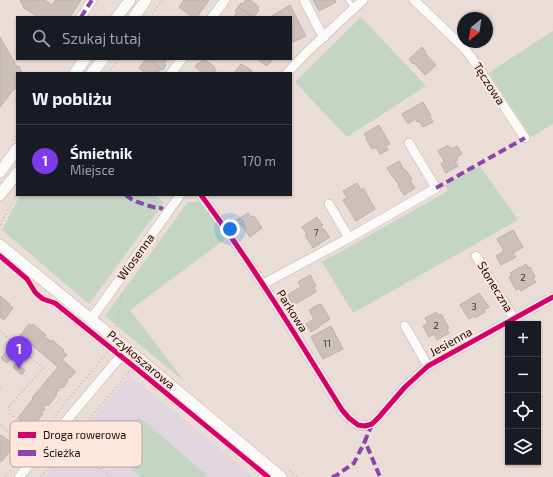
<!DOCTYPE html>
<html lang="pl">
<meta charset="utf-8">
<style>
body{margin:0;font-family:"Exo 2",sans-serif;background:#20242c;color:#f1f3f6}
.controls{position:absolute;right:12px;bottom:12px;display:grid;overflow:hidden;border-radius:0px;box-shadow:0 1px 3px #0004}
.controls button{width:36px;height:36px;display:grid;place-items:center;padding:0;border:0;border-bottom:1px solid #363941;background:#171b24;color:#f1f3f6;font:20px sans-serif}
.compass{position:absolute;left:457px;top:12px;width:36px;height:36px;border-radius:50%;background:#171b24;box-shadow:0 1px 3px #0004;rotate:210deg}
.you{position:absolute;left:230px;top:229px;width:14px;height:14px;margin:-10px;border:3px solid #fff;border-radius:50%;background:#1a73e8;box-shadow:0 0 0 6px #1a73e833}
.badge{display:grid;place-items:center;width:26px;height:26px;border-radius:50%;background:#7c3aed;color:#fff;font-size:13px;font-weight:700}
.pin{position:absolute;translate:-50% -33px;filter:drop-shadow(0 1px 2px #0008)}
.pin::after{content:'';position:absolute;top:21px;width:14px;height:12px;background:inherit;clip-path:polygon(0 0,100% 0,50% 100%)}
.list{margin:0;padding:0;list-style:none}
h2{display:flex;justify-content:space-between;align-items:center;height:52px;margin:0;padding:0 16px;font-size:17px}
h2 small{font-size:13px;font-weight:400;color:#9ea1a6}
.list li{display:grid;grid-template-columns:26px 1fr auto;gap:12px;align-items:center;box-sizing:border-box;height:72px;padding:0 16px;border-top:1px solid #363941}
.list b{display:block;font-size:15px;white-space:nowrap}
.list p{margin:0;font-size:13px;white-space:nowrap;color:#9ea1a6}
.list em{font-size:13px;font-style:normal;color:#9ea1a6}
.icon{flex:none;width:22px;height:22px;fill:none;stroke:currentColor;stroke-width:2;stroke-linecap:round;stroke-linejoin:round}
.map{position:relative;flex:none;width:553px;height:477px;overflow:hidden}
.search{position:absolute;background:#171b24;box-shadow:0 1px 3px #0004;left:16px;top:16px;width:276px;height:44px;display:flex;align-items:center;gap:10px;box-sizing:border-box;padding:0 14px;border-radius:0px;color:#9ea1a6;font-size:15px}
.panel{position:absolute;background:#171b24;box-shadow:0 1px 3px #0004;left:16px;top:72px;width:276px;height:124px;border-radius:0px}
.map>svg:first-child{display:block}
.education{fill:#e1d6df}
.green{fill:#c5d5c4}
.building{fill:#cbc0bc;stroke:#bcb2ad}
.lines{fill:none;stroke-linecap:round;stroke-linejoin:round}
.service-casing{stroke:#bfb4b0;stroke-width:5.5}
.minor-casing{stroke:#bfb4b0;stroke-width:10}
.tertiary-casing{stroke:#bfb4b0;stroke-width:12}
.path{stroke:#c3bfbd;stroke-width:2;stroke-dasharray:1 3;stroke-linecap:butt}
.service{stroke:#fcfaf9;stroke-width:4.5}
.minor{stroke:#fcfaf9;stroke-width:9}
.tertiary{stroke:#fcfaf9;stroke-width:11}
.quiet{stroke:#8e44ad;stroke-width:4;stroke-dasharray:8 4;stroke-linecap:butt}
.cycleway-casing{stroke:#ffe6dc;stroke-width:8}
.cycleway{stroke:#d6006c;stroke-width:5}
.labels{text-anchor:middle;stroke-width:4;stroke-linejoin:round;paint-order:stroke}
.number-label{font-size:10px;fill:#443b37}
.street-label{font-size:12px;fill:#170f0b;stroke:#ffe6dc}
.key{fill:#ffe6dc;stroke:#b9a69d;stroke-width:1}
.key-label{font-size:11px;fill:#170f0b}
</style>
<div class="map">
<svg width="553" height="477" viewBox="0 0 553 477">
<rect width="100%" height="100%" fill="#eadcd7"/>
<path class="education" d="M129 375 254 477H45Z"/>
<g class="green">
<path d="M361 17 426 86 347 137 295 82Z"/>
<path d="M553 31V124L531 137 489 74 493 70Z"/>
<path d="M480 166 518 220 353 313 322 262 448 191 445 185Z"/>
<path d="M20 195H155L164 202 89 304 2 230Z"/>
<path d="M199 200 228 237 130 310 185 382 105 316 188 202H196Z"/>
<path d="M139 417 207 475 205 477H141L110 451Z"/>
</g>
<g class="building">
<path d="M20 0H45L52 5 56 0H81L70 17H38L24 8Z"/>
<path d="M184 0H209L197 17H192L179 7Z"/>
<path d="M246 0H250L259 7 257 9 259 10 254 17 238 7 241 3 243 4Z"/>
<path d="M313 0H335L336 2 319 11Z"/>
<path d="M290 5 306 36 291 43V17H273L272 16Z"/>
<path d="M238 7 253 17H234L237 12 235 11Z"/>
<path d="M0 37 17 67 19 66 22 73H17V89L15 88 0 107Z"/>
<path d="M422 47 426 52 425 53 436 65 425 75 414 63 413 64 409 59Z"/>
<path d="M148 59H168L164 64 166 65 163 70Z"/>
<path d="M148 59 161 69 158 72 157 71 156 73H146L139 68 145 60 147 61Z"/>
<path d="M203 59 215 67 214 69 216 70 214 73H203L195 67 198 63 199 64Z"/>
<path d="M257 59H273L267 66Z"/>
<path d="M241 64 250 69 253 73H234Z"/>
<path d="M423 102 431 116 430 117 433 122 423 127 419 121 417 122 415 119 408 124 402 114Z"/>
<path d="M379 125 390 144 386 146 388 150 380 154 376 147 372 149 366 139 367 138 364 134Z"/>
<path d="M448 145 451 149 457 146 462 154 457 157 458 160 455 161 458 166 446 173 441 164 444 161 438 151Z"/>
<path d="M399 161 404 170 405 169 412 179 410 180 415 188 404 195 398 186 399 185 397 181H395H396L394 177H393L387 168Z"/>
<path d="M357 183 361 190 363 188 375 209 356 221 343 200 347 198 343 191Z"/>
<path d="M248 213 251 217 254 216 262 228 250 237 242 225 241 226 237 220Z"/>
<path d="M317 217 322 225V224L323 225 321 227 323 230 324 229 329 237H330L313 248 305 235 307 234 302 227Z"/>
<path d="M513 230 523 247 513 253 516 257 501 265 496 256 504 251 497 239Z"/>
<path d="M526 264 528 268 530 267 535 277 533 279 536 282 521 291 519 288 516 290 509 277 512 276 510 273Z"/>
<path d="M310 275 316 286 314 287 316 292 293 305 287 295 301 287 298 282Z"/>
<path d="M479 293 489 307 484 310 485 312 475 318 474 316 469 319 460 305Z"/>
<path d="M0 296 10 304 9 305 13 308 4 320 0 317Z"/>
<path d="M320 304H321L330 319 319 326V327L311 332 306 324 314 319 309 310 314 308 313 307Z"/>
<path d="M436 312 438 315 441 314 449 328 447 329 449 333 437 340 434 334 429 337 423 326 428 323 425 318Z"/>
<path d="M29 324 32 326 33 324 46 335 44 336 51 342 52 340 64 350 63 352 67 355 62 360 76 372 70 378 69 377 67 380 68 381 63 388 61 387 56 393 57 394 48 406 47 404 43 408 45 409 41 412 43 414 33 426 31 425 29 427 18 418 33 399 32 398 58 367 20 335Z"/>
<path d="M331 326 343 349 323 359 311 337Z"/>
<path d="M6 352 13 357 7 363 1 358Z"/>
<path d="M16 363 25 370 22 375 13 367Z"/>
<path d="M1 435 13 444 12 446 13 447 2 461H0V437Z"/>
</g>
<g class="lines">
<defs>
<path id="service" d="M348 0 354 8"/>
<g id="minor">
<path d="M304 0 320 31 324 37"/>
<path d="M414 0 463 47 472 58 525 138"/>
<path d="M81 17 92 0"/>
<path d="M212 17 225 0"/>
<path d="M171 73 182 59"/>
<path d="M287 73 308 51 363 0"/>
<path d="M201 195C252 264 297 337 342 410L349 418 358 425 365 426 372 424 379 417 405 387 428 366 553 297"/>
<path d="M329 204 349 238"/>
<path d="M476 256 514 319"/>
<path d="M263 284 349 238 436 188 409 143"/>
<path d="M91 319 158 226 180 195"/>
<path d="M405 326 428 366"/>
<path d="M19 477 119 358 126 348"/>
</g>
<g id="tertiary">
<path d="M117 17 130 0"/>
<path d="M134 17 146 0"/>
<path d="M75 73 85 59"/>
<path d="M92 73 103 59"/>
<path d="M0 172 17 149"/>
<path d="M0 195 17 173"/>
<path d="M0 245 126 348 281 477"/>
</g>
</defs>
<use href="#service" class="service-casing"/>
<use href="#minor" class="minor-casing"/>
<use href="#tertiary" class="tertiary-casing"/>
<g class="path">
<path d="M150 17 162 0"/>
<path d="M108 73 119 59"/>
<path d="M12 140 17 133"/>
<path d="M0 225 17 193"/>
<path d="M9 267 25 281 32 294 36 297 42 302 54 306 109 350"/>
<path d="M116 327 122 292"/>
<path d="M0 331 43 368 9 406 8 409 10 414 38 437"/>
<path d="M126 364 262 477"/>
<path d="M0 387 2 388"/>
<path d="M0 425 26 445 28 449"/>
<path d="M85 456 110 477"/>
<path d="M290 471 297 477"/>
<path d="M5 477 109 350 108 347"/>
<path d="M41 477 132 368"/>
</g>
<use href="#service" class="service"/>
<use href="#minor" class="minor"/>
<use href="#tertiary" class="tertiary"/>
<g class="quiet">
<path d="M81 17 92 0"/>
<path d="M436 188 525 138"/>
<path d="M126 195C133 202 144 204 153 207 157 208 159 207 163 209"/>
<path d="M372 424 365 441 380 477"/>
<path d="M332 477 337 475 354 463 365 441"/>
</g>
<defs>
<g id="cycleway">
<path d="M201 195C252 264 297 337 342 410L349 418 358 425 365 426 372 424 379 417 405 387 428 366 553 297"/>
<path d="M0 256 27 279 35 292 38 295 43 299 55 303 138 370 268 477"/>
</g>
</defs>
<use href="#cycleway" class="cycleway-casing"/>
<use href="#cycleway" class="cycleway"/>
</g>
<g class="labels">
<g class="number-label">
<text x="316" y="236">7</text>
<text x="523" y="281">2</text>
<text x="474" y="310">3</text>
<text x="436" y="329">2</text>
<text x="327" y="347">11</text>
</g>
<g class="street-label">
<text transform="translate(489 84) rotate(57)" y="4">Tęczowa</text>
<text transform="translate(136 257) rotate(-54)" y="4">Wiosenna</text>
<text transform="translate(495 287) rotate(59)" y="4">Słoneczna</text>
<text transform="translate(292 311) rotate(58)" y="4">Parkowa</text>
<text transform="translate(451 342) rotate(-29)" y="4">Jesienna</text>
<text transform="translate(141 360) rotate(40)" y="4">Przykoszarowa</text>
</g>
</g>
<rect x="10" y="421" width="132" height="46" rx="6" class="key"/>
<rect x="18" y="432" width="18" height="6" fill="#d6006c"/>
<rect x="18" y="450" width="18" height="6" fill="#8e44ad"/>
<g class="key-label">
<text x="43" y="439">Droga rowerowa</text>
<text x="43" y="457">Ścieżka</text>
</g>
</svg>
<div class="controls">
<button>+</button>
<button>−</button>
<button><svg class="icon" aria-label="locate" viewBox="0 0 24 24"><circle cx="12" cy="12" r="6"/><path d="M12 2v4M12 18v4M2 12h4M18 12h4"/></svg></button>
<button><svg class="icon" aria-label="layers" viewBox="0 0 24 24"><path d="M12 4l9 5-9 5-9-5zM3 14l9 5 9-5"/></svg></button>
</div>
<svg class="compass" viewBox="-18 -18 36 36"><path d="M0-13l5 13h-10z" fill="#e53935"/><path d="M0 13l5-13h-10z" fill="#9ea1a6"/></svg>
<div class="you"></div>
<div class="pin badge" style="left:19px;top:369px">1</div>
<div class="search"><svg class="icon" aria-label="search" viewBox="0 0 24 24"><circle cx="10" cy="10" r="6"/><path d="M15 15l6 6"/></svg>Szukaj tutaj</div>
<section class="panel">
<h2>W pobliżu<small></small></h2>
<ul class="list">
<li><span class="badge">1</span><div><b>Śmietnik</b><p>Miejsce</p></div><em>170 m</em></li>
</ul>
</section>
</div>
